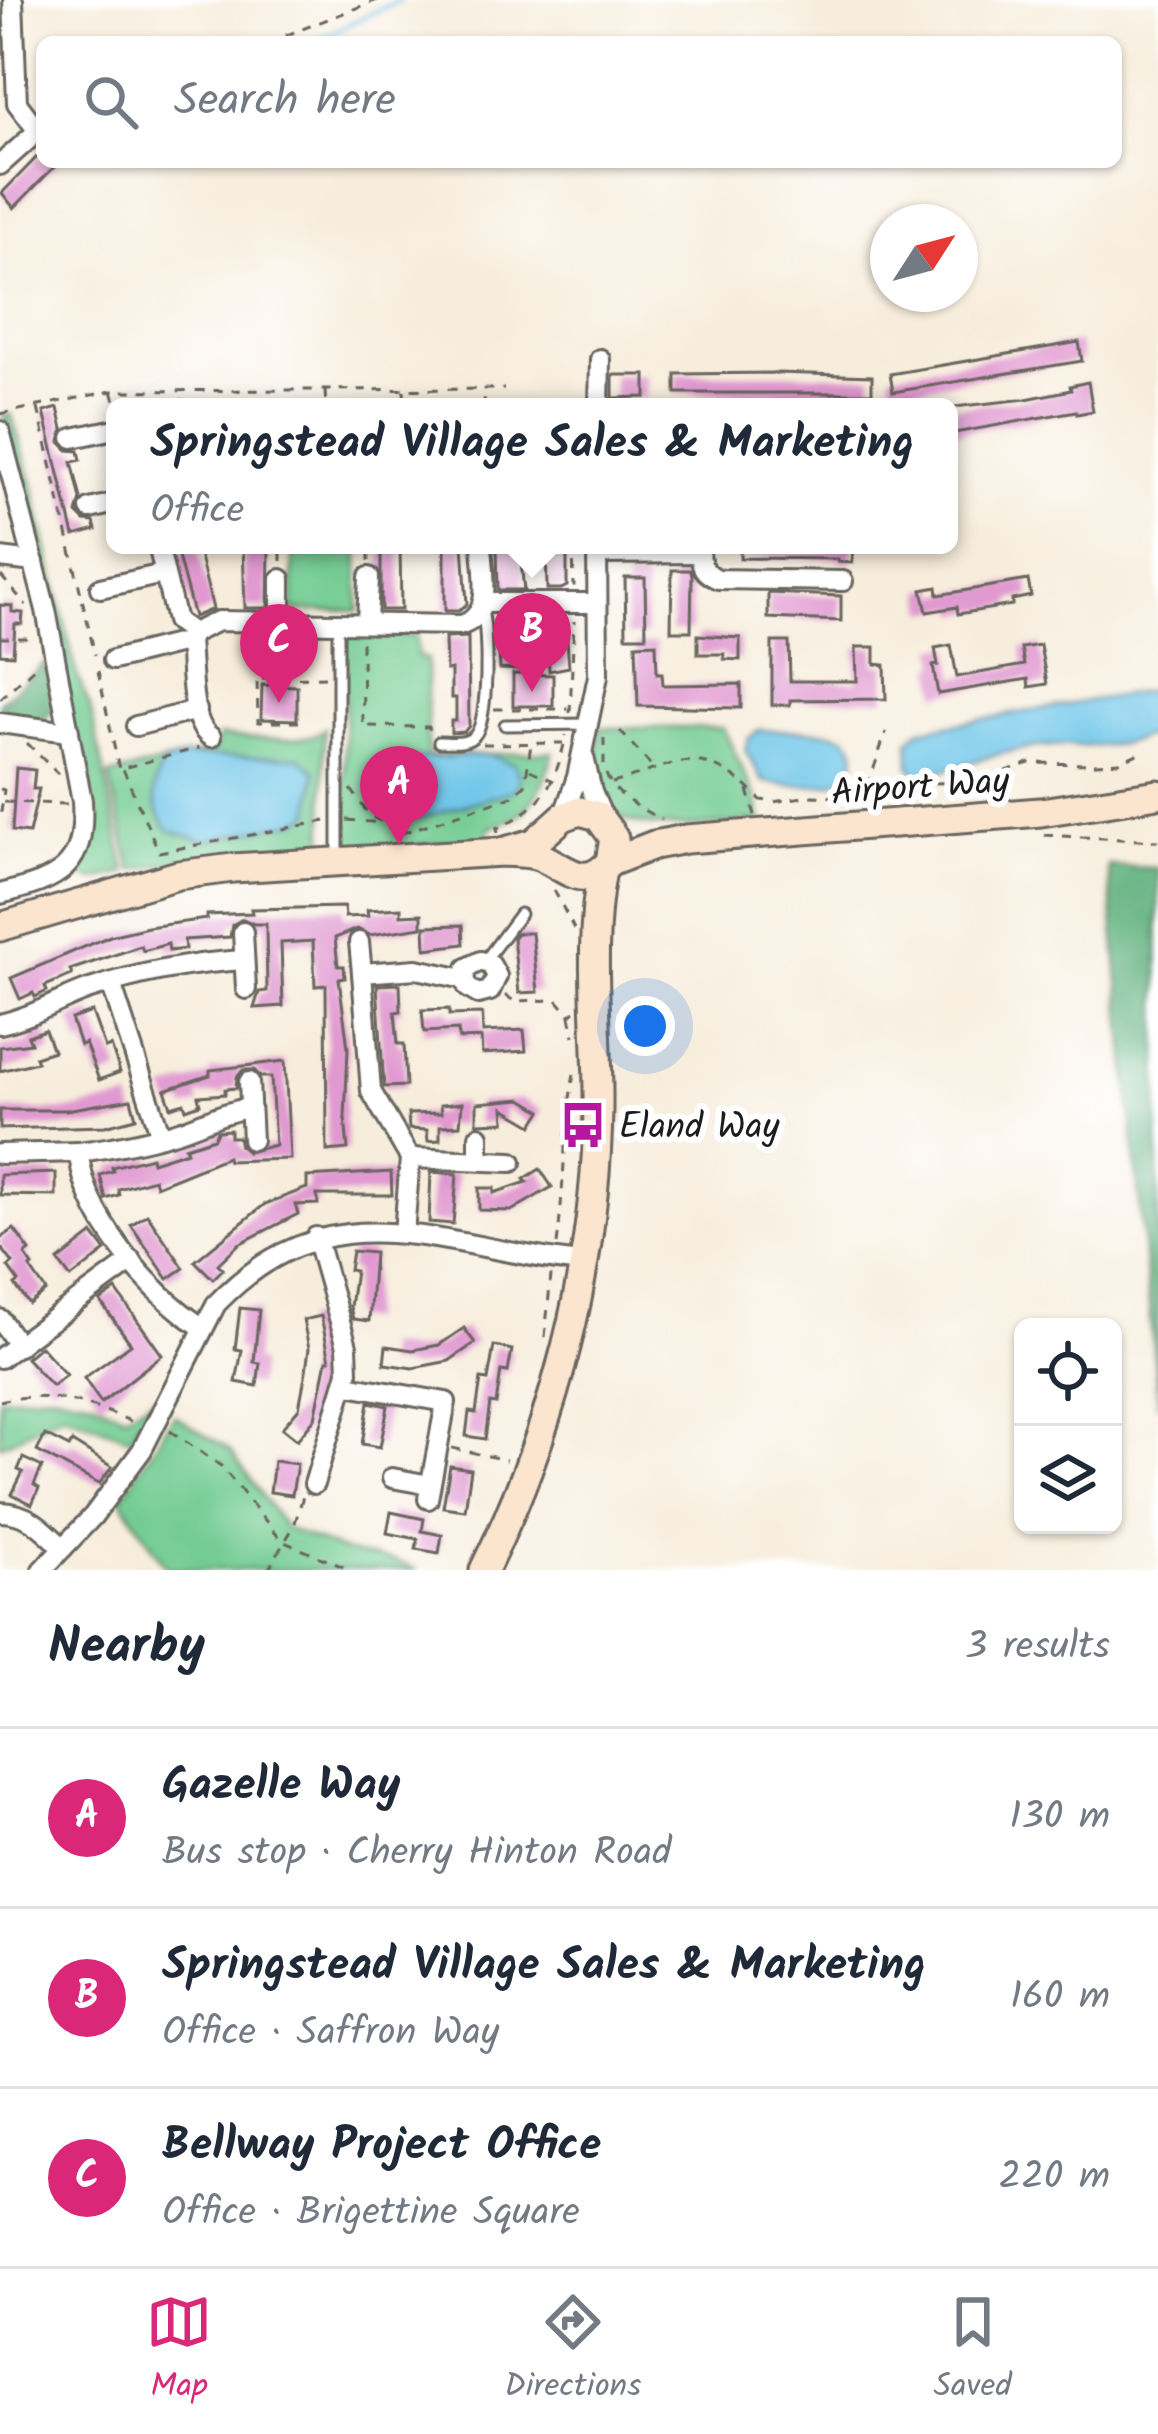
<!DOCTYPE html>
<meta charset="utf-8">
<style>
body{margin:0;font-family:Kalam,sans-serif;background:#f6f6f7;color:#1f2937}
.controls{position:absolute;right:36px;bottom:36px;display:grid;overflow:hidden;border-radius:18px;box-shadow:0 3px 9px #0004}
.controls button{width:108px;height:108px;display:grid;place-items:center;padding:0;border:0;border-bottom:3px solid #e0e1e3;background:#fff;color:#1f2937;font:60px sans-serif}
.compass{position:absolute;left:870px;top:204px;width:108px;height:108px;border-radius:50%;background:#fff;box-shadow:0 3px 9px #0004;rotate:54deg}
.you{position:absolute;left:645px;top:1026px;width:42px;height:42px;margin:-30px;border:9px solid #fff;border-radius:50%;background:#1a73e8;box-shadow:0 0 0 18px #1a73e833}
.badge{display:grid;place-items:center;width:78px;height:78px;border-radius:50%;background:#db2777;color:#fff;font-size:39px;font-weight:700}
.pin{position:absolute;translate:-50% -99px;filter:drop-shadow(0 3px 6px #0008)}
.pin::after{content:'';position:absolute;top:63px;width:42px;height:36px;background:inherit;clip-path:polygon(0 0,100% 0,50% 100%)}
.popup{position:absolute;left:106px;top:398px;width:852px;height:156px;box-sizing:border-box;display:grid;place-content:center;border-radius:18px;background:#fff;filter:drop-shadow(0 3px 9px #0005);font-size:39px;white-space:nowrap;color:#747a83}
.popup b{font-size:45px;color:#1f2937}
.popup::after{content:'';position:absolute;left:50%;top:100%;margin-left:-24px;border:24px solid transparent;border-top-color:#fff}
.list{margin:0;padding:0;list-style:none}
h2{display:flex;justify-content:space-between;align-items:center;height:156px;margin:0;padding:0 48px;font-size:51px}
h2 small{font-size:39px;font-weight:400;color:#747a83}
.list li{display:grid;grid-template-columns:78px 1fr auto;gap:36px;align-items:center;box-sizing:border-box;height:180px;padding:0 48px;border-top:3px solid #e0e1e3}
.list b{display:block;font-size:45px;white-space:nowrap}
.list p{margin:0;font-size:39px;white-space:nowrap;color:#747a83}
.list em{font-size:39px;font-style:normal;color:#747a83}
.icon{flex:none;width:66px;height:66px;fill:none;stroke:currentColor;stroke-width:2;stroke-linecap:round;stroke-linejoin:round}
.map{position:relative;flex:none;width:1158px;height:1570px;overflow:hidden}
.search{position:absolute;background:#fff;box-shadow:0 3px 9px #0004;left:36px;right:36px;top:36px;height:132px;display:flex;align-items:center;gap:30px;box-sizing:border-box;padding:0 42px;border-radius:18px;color:#747a83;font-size:45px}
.sheet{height:696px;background:#fff}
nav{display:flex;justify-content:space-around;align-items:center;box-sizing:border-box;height:168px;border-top:3px solid #e0e1e3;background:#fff;font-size:33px;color:#747a83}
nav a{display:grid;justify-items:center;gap:6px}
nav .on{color:#db2777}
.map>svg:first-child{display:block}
.green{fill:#73cc93;stroke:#487458;stroke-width:3}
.forest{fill:#5eb07d;stroke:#3d664c;stroke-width:3}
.water{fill:#6ac4e8;stroke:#437082;stroke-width:3}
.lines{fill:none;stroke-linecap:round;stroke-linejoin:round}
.stream{stroke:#6ac4e8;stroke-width:4.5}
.building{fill:#e19ad1}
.lane-casing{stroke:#69655f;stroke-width:15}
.street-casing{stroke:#69655f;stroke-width:24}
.secondary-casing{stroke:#69655f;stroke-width:33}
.path{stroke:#69655f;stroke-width:3;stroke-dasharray:9 9;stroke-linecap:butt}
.lane{stroke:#fff;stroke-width:9}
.street{stroke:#fff;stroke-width:18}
.secondary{stroke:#fbe5cf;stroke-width:27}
.labels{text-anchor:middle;stroke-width:12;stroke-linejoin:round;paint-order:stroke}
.street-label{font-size:36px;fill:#1c1c1c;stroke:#fff}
.poi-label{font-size:36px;fill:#1c1c1c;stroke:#fff;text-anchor:start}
</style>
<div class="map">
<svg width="1158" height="1570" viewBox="0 0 1158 1570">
<rect width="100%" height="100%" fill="#fff"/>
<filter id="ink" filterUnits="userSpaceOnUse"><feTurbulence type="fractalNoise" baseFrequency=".00833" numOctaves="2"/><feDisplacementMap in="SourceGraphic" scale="24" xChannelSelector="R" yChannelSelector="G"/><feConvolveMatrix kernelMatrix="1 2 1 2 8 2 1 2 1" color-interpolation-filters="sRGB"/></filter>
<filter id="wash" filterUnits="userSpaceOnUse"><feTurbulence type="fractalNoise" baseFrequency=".004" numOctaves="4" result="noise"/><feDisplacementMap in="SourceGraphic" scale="48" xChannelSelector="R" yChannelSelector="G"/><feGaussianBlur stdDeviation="2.7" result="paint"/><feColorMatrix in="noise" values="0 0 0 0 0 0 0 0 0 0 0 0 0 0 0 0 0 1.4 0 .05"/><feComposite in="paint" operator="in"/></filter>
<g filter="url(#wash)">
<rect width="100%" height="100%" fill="#f7eddc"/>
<g class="green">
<path d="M11 414 32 481 76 673 90 707 126 873 95 880 69 873C90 851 90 830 88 801L3 416Z"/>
<rect x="293" y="545" width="66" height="66"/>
<path d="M345 634 416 636 418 657 427 659 428 756 553 752C544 789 530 818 490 827L486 840 344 850Z"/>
<path d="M600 728H723L756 797 761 821C723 823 629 840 604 804 590 784 599 750 600 728Z"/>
<path d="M324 729V847L241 852 132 870 109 776 216 749 219 736C244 737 307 746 324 729Z"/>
<path d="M51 1393 92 1400 125 1415 157 1396 161 1398 147 1426 138 1422 131 1438 64 1413C40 1421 24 1437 0 1445V1397Z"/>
<path d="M174 1415 230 1450 285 1528 345 1552 398 1562 417 1570H168L121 1499Z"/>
</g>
<g class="forest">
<path d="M48 661 56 706 44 720 0 716V702Z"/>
<path d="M1108 866 1158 868V1406Z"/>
</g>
<g class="water">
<path d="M1152 690 1158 693V731C1112 756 1076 740 1030 748 993 753 957 769 920 775L910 767 909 740 919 730Z"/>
<path d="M759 730C780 731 828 728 844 736 863 745 857 775 839 781 819 787 783 787 763 781L745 750 748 739Z"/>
<path d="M489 755 515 764 520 780 512 791 421 818H390C375 804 369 790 371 769L384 760Z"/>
<path d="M185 756 299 757 316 771 311 812 299 821 204 841 168 830C152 806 150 792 161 765Z"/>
</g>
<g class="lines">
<path class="stream" d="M311 42 400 0"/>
</g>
<g id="blocks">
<g class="building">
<path d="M38 156 42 162H59L14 208 2 193Z"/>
<path d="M1079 342 1082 361 893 392 890 374Z"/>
<path d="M777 373 872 376V393H676V374Z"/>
<path d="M613 375H646V397L613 398Z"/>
<path d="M1088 382 1093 411 1077 414 1076 411 949 434V417L955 416 954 407 1026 399 1071 390 1070 386Z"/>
<path d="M58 408 63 429 60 442 68 450 79 451 81 460 72 462 81 499 77 513 85 521 94 522 96 530 74 536 44 412Z"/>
<path d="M243 545H269L268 608H245Z"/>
<path d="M381 545H400L401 610H381Z"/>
<path d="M445 545H463L467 604 459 611H445Z"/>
<path d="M497 545H519L524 590H498Z"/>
<path d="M546 545H564L567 552V586L561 589H547Z"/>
<path d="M740 545H853L852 563 838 562V559L740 558Z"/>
<path d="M198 549 213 609 194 617 177 553Z"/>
<path d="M672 570H690L692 574 691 631H671Z"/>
<path d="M625 578H645L646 636H626Z"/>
<path d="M1028 580 1031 596 1012 600V605L958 614 957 607 927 612 922 590 937 587 938 595Z"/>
<path d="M768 593 841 596V621L768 618Z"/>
<path d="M0 605 12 606V612L23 613 22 624H15L13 655 0 654Z"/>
<path d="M498 625 566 626 569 667 549 671 548 646H521V670L500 669Z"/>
<path d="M698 635 740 638V660L724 659V654H698Z"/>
<path d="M468 637 469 726 464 732 451 733V721H456V698H451V670H446L445 638Z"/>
<path d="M772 642H789L790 681H857L856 647H875V664L885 665 886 699 790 700V705H772Z"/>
<path d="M656 643 657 673H662L663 685 741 684V708L638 706 636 644Z"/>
<path d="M951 645 957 677 1024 665 1021 648 1040 645 1047 684 1029 687 1028 679 938 694 933 666 938 665 935 648Z"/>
<path d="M513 674 553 675V706H513Z"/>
<path d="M262 685 297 686V720L261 719Z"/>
<path d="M16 768 35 770 33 789H39L29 833 12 831Z"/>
<path d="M344 907 345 917 368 916 367 910 401 908V915L422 914V927L370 935 357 929 335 938 338 966H344L345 978 339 979 348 1048 345 1118 348 1149 327 1151 326 985 315 986 313 941 281 943 283 1006 254 1008 259 992 267 991 266 924H254L243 919 232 925 230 937 184 940 185 949 169 951 168 944 143 951 141 946 70 970 72 975 45 986 47 991 35 997 33 993 20 999 11 978 110 936 148 927 207 919V915L252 913 251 909Z"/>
<path d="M463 925 464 944 426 949 425 926Z"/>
<path d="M517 933H532L538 992 519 993 513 938Z"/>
<path d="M400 984 401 1011 395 1012 398 1044H404L406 1086 384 1087 377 985Z"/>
<path d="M449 1009V1015L482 1014 483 1032 524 1030 526 1051 482 1054 481 1038 459 1039 458 1030 424 1032 422 1010Z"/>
<path d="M92 1012 105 1048 111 1046 120 1072 99 1080 85 1043 80 1045 71 1019Z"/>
<path d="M45 1030 53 1051 35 1057 37 1062 0 1071V1047L31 1043 28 1036Z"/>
<path d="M285 1061 290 1159 228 1161 227 1157 156 1186 154 1179 118 1189 119 1195 106 1199 100 1175 113 1171 112 1167 151 1157 152 1162 187 1151 185 1147 214 1138 217 1131 230 1130V1137H238L240 1146 247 1152 275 1145 271 1077H261L254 1070H243L237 1077 236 1088 225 1089V1094L198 1096 200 1104 186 1109 184 1103 171 1107 165 1090 210 1075V1070Z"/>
<path d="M131 1099 136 1118 105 1126 0 1129V1110H66Z"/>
<path d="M522 1099 542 1111 533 1125 504 1108 505 1122 477 1123V1103Z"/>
<path d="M462 1103 460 1125 440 1126V1140L428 1141 427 1130 409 1129 408 1114 441 1113 440 1105Z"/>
<path d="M540 1169 552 1187 511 1211 479 1210V1188H494V1193L527 1182 524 1179Z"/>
<path d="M391 1172 392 1195H317L318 1204 295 1205 298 1214 239 1244 218 1264 223 1269 213 1279 195 1261 265 1204 307 1188V1177Z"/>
<path d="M431 1172 457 1174 453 1224 429 1222Z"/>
<path d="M56 1173V1196L0 1195V1175Z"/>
<path d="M147 1214 184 1268 168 1279 131 1225Z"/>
<path d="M14 1229 30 1251 25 1255 33 1266 30 1268 46 1291 29 1304 15 1285 19 1282 8 1267 13 1263 0 1246V1239Z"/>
<path d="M93 1234 106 1251 71 1278 58 1261Z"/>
<path d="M352 1251 374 1253 369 1321 353 1319 350 1307 355 1271 349 1270Z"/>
<path d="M116 1290 162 1355 101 1403 84 1378 131 1344 100 1301Z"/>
<path d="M240 1308 259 1310 254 1362 260 1363 257 1386 236 1382 242 1350 235 1349Z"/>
<path d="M321 1316 330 1360H327L315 1418 297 1440 282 1428 299 1408 306 1371 309 1348 303 1320Z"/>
<path d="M464 1328 475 1343 449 1361 413 1368 384 1364 386 1346 413 1350 439 1345Z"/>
<path d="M40 1346 66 1375 52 1386 26 1358Z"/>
<path d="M494 1346 512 1350 508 1372 501 1371 496 1404 490 1403 485 1439 466 1436 469 1412 476 1413 481 1379 488 1380Z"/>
<path d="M369 1402 388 1406 380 1447 362 1444Z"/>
<path d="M45 1435 69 1447 72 1442 112 1467 99 1484 37 1451Z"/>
<path d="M23 1458 42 1467 34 1485 39 1488 32 1504 12 1494 23 1472 18 1470Z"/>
<path d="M274 1461 297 1464 292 1495 270 1492Z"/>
<path d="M450 1466 471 1469 465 1510 443 1507Z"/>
<path d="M391 1512 424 1519 422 1531 442 1535 439 1553 416 1549 418 1539 387 1533Z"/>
</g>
</g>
</g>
<g filter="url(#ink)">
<use href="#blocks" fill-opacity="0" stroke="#69655f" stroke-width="3"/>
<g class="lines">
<defs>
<g id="lane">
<path d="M338 635V858"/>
<path d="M505 725 590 724"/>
<path d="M439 742C451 742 467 745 475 735 489 720 488 631 482 611"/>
<path d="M484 962 520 914"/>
</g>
<g id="street">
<path d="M0 165 38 131 17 103 13 0"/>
<path d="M599 407 600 359"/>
<path d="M0 431 46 610 82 801C86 868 61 879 0 894"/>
<path d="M73 438 115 429"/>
<path d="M90 509 115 503"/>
<path d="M158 545 176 621 193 633"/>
<path d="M700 553C701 567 704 573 718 579L843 581"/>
<path d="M597 554 700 553V545"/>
<path d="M0 558 34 562"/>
<path d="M100 588 163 574"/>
<path d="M484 603H597"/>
<path d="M281 622V579"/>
<path d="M367 623 369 577"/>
<path d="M193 633 218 621 462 625C494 614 483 573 482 545"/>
<path d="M193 633 189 641C192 667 189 724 211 737"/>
<path d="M113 660 189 641"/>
<path d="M0 723 69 732"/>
<path d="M136 726 197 710"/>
<path d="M584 757 592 792 605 822"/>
<path d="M563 817 577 777 598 676 597 545"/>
<path d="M243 932 246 989"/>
<path d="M359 942 362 973"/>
<path d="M111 983 161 1136"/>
<path d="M0 1024C32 1017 57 1001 87 990 138 973 190 963 244 960"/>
<path d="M249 1082 252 1140"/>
<path d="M479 1136V1160"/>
<path d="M79 1152C116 1147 150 1141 185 1129 208 1121 225 1111 250 1108"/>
<path d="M0 1154 79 1152C82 1214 150 1294 202 1327"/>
<path d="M410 1158 512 1162"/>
<path d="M404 1233 410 1158 371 1091 362 973 417 969 464 979 468 988 478 994 490 991 497 976 491 965 481 961 467 968 464 979"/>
<path d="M0 1319 19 1346"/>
<path d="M0 1358 132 1261"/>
<path d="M347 1385 446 1402 428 1499"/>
<path d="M392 1478 430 1485"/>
<path d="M314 1484 348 1372 347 1346 316 1237"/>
<path d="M0 1512C28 1512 44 1529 63 1548"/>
<path d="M42 1570 93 1516 142 1450 216 1304C333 1183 440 1249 582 1263"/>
</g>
<g id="secondary">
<path d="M610 862 654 845 686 839 1041 812 1158 794"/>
<path d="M0 927 178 875 233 868 502 852C515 853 530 852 541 857 568 869 584 891 610 862L614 838 598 816 580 811 563 817 534 843 502 852"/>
<path d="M484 1570C554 1428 596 1267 598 1108 599 1028 587 949 602 870"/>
</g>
</defs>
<use href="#lane" class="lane-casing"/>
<use href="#street" class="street-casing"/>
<use href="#secondary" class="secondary-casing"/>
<g class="path">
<path d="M269 42 377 0"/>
<path d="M112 391 117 407"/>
<path d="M325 391 326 407"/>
<path d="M404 391 405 407"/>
<path d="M182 407 183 392"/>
<path d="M257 407V392"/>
<path d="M483 407 486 390"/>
<path d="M38 408 95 655"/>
<path d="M0 414 112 391 504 389"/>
<path d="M573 545 574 587"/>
<path d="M281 561V545"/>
<path d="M369 561V545"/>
<path d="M1 576 26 605"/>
<path d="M0 638H34"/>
<path d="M362 642 363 726 429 727 431 735"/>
<path d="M283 651 284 678"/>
<path d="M98 671 119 769 199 748"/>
<path d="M0 699 38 664"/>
<path d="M494 709H568"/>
<path d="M570 713 574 621"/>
<path d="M299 722H258L257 678 325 677"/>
<path d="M620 731 654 769"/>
<path d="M27 743 58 774"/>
<path d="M483 744 563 743"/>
<path d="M604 765V732"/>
<path d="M123 769 159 852 326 821"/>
<path d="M530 770 554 781"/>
<path d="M606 774C615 797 642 809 662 820"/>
<path d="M612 783C668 769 692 742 742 783"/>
<path d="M745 785 761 800 773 802 808 796 845 797 888 785 960 782 998 774 1029 763 1096 764 1119 762 1140 753"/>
<path d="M868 786 886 732"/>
<path d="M0 789 4 790 0 820"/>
<path d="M351 789 369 815 401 832"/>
<path d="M748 790 755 815"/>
<path d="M4 802 68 804"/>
<path d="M347 820 381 823"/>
<path d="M402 833 512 796 525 785 531 744"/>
<path d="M498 833 497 828C542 809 557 781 566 735"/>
<path d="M1044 835 1158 841"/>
<path d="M554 890 574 929"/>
<path d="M505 995 514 1001 557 1000 570 1015 575 1011"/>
<path d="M570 1016 574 1036"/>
<path d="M557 1244C565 1185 563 1127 575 1069"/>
<path d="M545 1337 551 1275"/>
<path d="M0 1401C50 1390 92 1404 137 1424"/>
<path d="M170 1431 221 1466 282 1541 351 1570"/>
<path d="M452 1448 506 1460"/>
<path d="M268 1570 294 1526 303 1496"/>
</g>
<use href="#lane" class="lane"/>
<use href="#street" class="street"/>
<use href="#secondary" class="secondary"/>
</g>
</g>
<defs>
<symbol id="bus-bare" viewBox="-9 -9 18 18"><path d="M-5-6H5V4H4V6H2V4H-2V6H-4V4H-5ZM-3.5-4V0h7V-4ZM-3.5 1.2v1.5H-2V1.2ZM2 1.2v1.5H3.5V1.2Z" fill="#b5179e" stroke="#fff" stroke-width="2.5" paint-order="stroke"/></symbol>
</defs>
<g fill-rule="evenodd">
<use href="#bus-bare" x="550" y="1092" width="66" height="66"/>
</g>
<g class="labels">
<g class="street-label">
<text transform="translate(920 785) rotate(-4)" y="13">Airport Way</text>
</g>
<g class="poi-label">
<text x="619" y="1138">Eland Way</text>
</g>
</g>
</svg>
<div class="controls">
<button><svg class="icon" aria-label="locate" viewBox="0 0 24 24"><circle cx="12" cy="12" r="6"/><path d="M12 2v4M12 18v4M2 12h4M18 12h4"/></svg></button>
<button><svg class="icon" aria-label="layers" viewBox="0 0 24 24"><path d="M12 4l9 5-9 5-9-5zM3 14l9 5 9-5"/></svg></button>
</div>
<svg class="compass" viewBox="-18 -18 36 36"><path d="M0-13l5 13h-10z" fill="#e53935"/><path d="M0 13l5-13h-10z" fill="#747a83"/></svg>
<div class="you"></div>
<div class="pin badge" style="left:399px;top:845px">A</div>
<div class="pin badge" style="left:532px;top:692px">B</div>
<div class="popup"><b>Springstead Village Sales &amp; Marketing</b>Office</div>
<div class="pin badge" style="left:279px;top:703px">C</div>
<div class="search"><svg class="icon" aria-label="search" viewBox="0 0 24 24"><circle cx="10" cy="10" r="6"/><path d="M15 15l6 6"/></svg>Search here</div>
</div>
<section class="sheet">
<h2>Nearby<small>3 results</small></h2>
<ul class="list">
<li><span class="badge">A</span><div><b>Gazelle Way</b><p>Bus stop · Cherry Hinton Road</p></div><em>130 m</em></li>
<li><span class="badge">B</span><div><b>Springstead Village Sales &amp; Marketing</b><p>Office · Saffron Way</p></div><em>160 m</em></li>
<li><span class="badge">C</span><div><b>Bellway Project Office</b><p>Office · Brigettine Square</p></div><em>220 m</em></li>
</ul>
</section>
<nav>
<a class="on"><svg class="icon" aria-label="map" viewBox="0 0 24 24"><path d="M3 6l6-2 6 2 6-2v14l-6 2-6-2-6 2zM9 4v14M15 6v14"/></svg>Map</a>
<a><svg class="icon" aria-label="directions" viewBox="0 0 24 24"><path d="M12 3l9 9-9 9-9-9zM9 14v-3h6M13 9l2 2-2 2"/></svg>Directions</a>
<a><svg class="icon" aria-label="saved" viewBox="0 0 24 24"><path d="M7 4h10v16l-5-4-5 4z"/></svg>Saved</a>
</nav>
